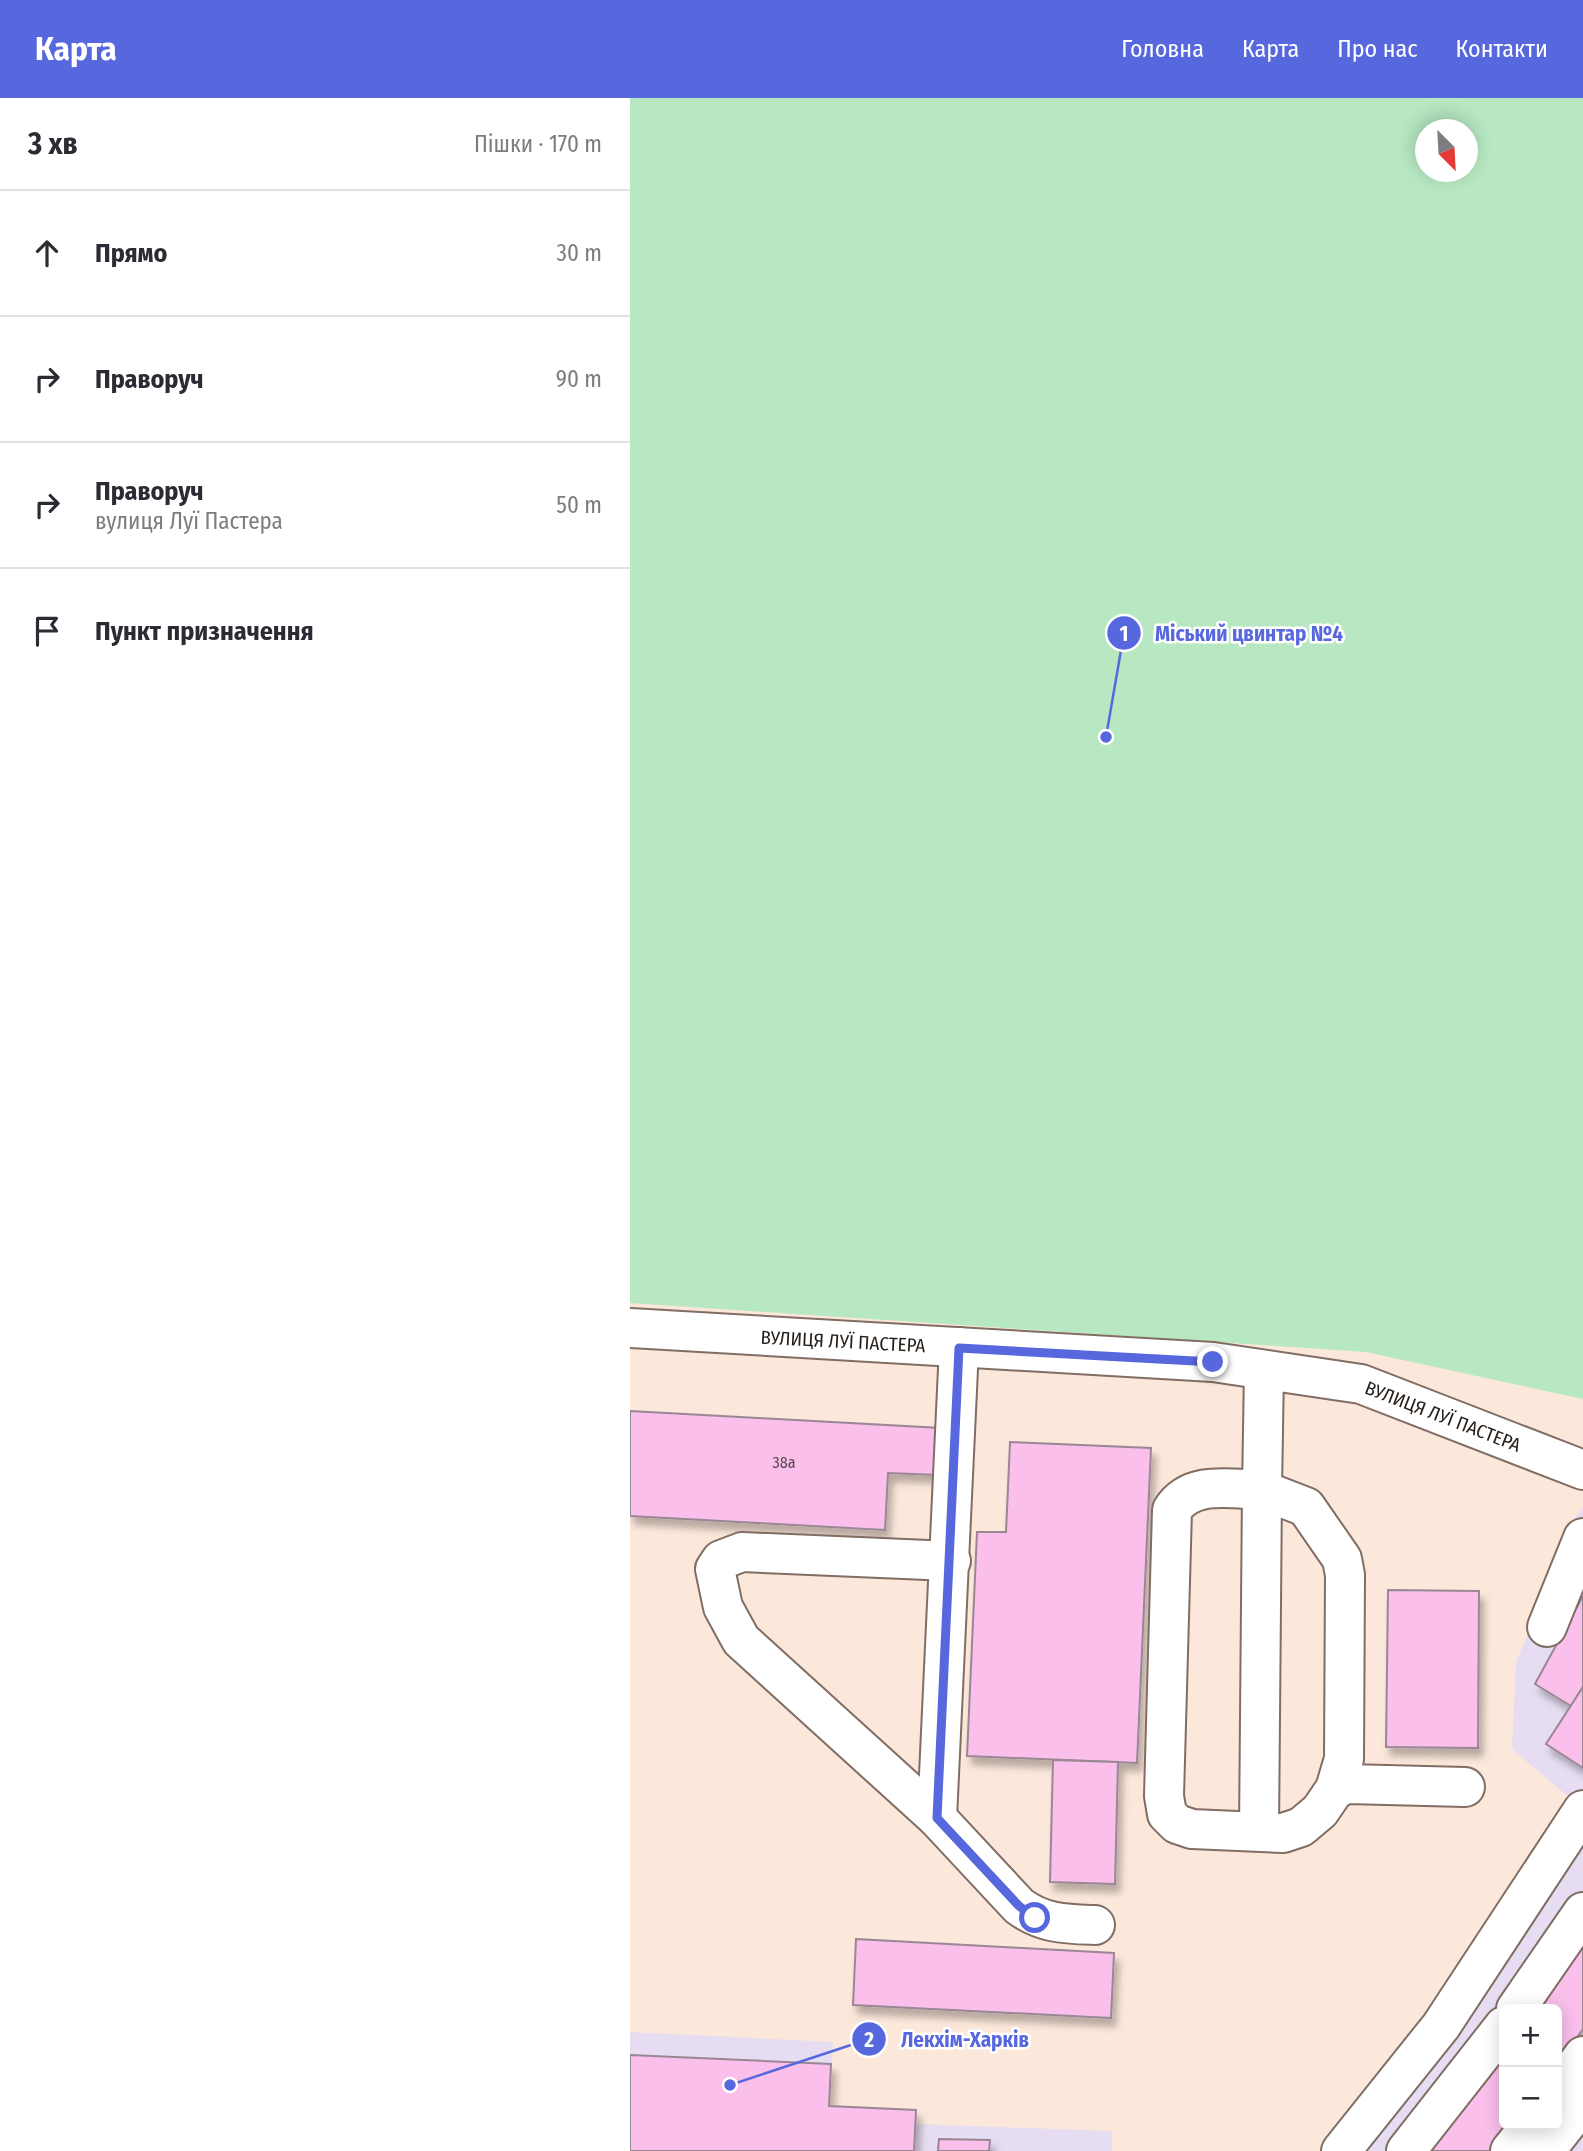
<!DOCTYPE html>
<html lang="uk">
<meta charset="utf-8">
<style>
body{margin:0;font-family:"Fira Sans Condensed",sans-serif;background:#f2f2f3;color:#2b2b33}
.controls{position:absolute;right:21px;bottom:21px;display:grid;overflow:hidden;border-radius:10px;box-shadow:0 4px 18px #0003}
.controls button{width:63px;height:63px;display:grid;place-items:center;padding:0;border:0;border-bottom:2px solid #e1e1e2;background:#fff;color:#2b2b33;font:35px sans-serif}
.compass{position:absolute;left:785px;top:21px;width:63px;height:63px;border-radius:50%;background:#fff;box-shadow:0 4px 18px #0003;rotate:156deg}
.stop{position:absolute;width:21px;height:21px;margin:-16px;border:5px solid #5768df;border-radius:50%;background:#fff}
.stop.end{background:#5768df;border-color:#fff;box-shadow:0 2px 7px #0008}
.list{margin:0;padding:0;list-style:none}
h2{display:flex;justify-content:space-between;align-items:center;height:91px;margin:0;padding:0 28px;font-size:30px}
h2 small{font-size:23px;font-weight:400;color:#7c7c81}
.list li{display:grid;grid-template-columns:46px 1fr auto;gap:21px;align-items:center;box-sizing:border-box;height:126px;padding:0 28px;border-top:2px solid #e1e1e2}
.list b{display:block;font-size:26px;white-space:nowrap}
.list p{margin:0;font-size:23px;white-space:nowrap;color:#7c7c81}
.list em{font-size:23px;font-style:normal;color:#7c7c81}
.icon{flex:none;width:38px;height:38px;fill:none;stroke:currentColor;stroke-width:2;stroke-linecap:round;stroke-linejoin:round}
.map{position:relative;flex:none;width:953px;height:2053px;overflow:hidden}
header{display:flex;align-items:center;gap:42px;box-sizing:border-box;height:98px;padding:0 35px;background:#5768df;color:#fff}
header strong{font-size:33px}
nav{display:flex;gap:38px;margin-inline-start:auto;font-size:24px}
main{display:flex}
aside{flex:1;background:#fff}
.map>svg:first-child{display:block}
.industrial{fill:#e7ddf2;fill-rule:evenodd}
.green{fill:#b7e8c2;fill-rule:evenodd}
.building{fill:#fabfeb;stroke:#998794;stroke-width:2;filter:url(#shadow)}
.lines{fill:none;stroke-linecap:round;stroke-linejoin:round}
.minor-casing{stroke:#806d63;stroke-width:42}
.minor{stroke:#fff;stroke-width:38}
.route{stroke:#5768df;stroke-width:9}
.labels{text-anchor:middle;stroke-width:5;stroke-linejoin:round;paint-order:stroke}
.number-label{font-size:16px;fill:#5a464e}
.street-label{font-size:19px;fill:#251e19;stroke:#fff}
.leader{fill:none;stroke:#5768df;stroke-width:2.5}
.callout-dot{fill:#5768df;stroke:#fff;stroke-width:2.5}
.mark-label{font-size:21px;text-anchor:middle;font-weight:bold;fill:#fff}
.callout-label{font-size:21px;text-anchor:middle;font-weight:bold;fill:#5768df;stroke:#fff;stroke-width:5;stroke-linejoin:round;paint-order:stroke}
</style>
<header>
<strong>Карта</strong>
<nav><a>Головна</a><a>Карта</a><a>Про нас</a><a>Контакти</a></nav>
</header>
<main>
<aside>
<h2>3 хв<small>Пішки · 170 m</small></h2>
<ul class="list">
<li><svg class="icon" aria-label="ahead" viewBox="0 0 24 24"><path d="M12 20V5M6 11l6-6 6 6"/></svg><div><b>Прямо</b></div><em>30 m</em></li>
<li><svg class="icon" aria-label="right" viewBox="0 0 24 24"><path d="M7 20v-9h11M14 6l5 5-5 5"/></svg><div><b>Праворуч</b></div><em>90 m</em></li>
<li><svg class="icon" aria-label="right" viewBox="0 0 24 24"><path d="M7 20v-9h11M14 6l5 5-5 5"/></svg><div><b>Праворуч</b><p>вулиця Луї Пастера</p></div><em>50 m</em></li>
<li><svg class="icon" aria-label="arrive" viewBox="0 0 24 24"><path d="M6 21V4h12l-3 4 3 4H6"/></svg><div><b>Пункт призначення</b></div></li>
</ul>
</aside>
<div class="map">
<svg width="953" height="2053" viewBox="0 0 953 2053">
<defs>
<filter id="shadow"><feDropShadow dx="4.5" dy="8" stdDeviation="3.5" flood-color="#0004"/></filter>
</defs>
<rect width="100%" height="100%" fill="#fce7db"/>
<g class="industrial">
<path d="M953 1409V1711L882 1651 886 1565 942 1424Z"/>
<path d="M953 1712V2053H711ZM874 1911H927V2027H874Z"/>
<path d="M0 1934 203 1944 199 2008 286 2012V2026L482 2033V2053H0Z"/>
</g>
<path class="green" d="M0 0H953V1301L736 1254 0 1205ZM796 32H838V74H796Z"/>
<g class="building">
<path d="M0 1313 311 1330 308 1377 258 1375 255 1432 0 1418Z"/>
<path d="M380 1344 521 1350 507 1665 337 1658 347 1434H376Z"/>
<path d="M758 1492 849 1493 848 1650 756 1649Z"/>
<path d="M953 1498V1589L941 1608 905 1586Z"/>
<path d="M953 1589V1670L916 1646Z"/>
<path d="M423 1662 488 1664 485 1786 420 1784Z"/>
<path d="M226 1841 484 1855 481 1920 223 1907Z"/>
<path d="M953 1844V1931L927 1967V1911H908Z"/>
<path d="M874 1956V2027H880L859 2053H798Z"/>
<path d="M0 1957 201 1966 199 2008 286 2012 284 2053H0Z"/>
<path d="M309 2041 360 2042 359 2053H308Z"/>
</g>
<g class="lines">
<defs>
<g id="minor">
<path d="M0 1230 583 1264 731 1286 953 1372"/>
<path d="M329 1249 307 1720 389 1808C413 1826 436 1826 465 1827"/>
<path d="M917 1529 953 1440"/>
<path d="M705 1691 717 1686 835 1689"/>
<path d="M307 1720 111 1542 93 1509 85 1471 91 1462 112 1454 321 1463"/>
<path d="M629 1734 632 1392 676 1409 712 1461 715 1477 714 1661 705 1691 690 1713 671 1729 653 1735 562 1731 547 1726 537 1716 534 1698 542 1412C561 1382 600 1391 632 1392L634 1272"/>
<path d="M886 1911 953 1814"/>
<path d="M927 1994 953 1958"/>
<path d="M711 2053 811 1928 953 1712"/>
<path d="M776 2053 874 1928"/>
<path d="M880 2053 901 2027"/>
<path d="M915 2053 953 2005"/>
</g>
</defs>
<use href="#minor" class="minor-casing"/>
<use href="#minor" class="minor"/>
</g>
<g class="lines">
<path class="route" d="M405 1820 389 1808 307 1720 329 1250 583 1264"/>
</g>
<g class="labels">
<g class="number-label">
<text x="154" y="1370">38а</text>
</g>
<g class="street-label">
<text transform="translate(213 1243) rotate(3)" y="7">ВУЛИЦЯ ЛУЇ ПАСТЕРА</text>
<text transform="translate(813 1318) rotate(21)" y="7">ВУЛИЦЯ ЛУЇ ПАСТЕРА</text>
</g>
</g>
<path class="leader" d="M476 639L494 535M100 1987L239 1941"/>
<g class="callout-dot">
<circle cx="476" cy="639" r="7"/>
<circle cx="100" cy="1987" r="7"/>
<circle cx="494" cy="535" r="18"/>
<circle cx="239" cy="1941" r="18"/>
</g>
<g class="mark-label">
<text x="494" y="543">1</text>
<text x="239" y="1949">2</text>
</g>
<g class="callout-label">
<text x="619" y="543">Міський цвинтар №4</text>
<text x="335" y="1949">Лекхім-Харків</text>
</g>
</svg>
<div class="controls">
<button>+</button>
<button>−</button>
</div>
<svg class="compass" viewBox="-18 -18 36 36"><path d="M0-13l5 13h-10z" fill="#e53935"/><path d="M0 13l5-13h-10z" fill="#7c7c81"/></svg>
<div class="stop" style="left:405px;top:1820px"></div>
<div class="stop end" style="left:583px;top:1264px"></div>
</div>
</main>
